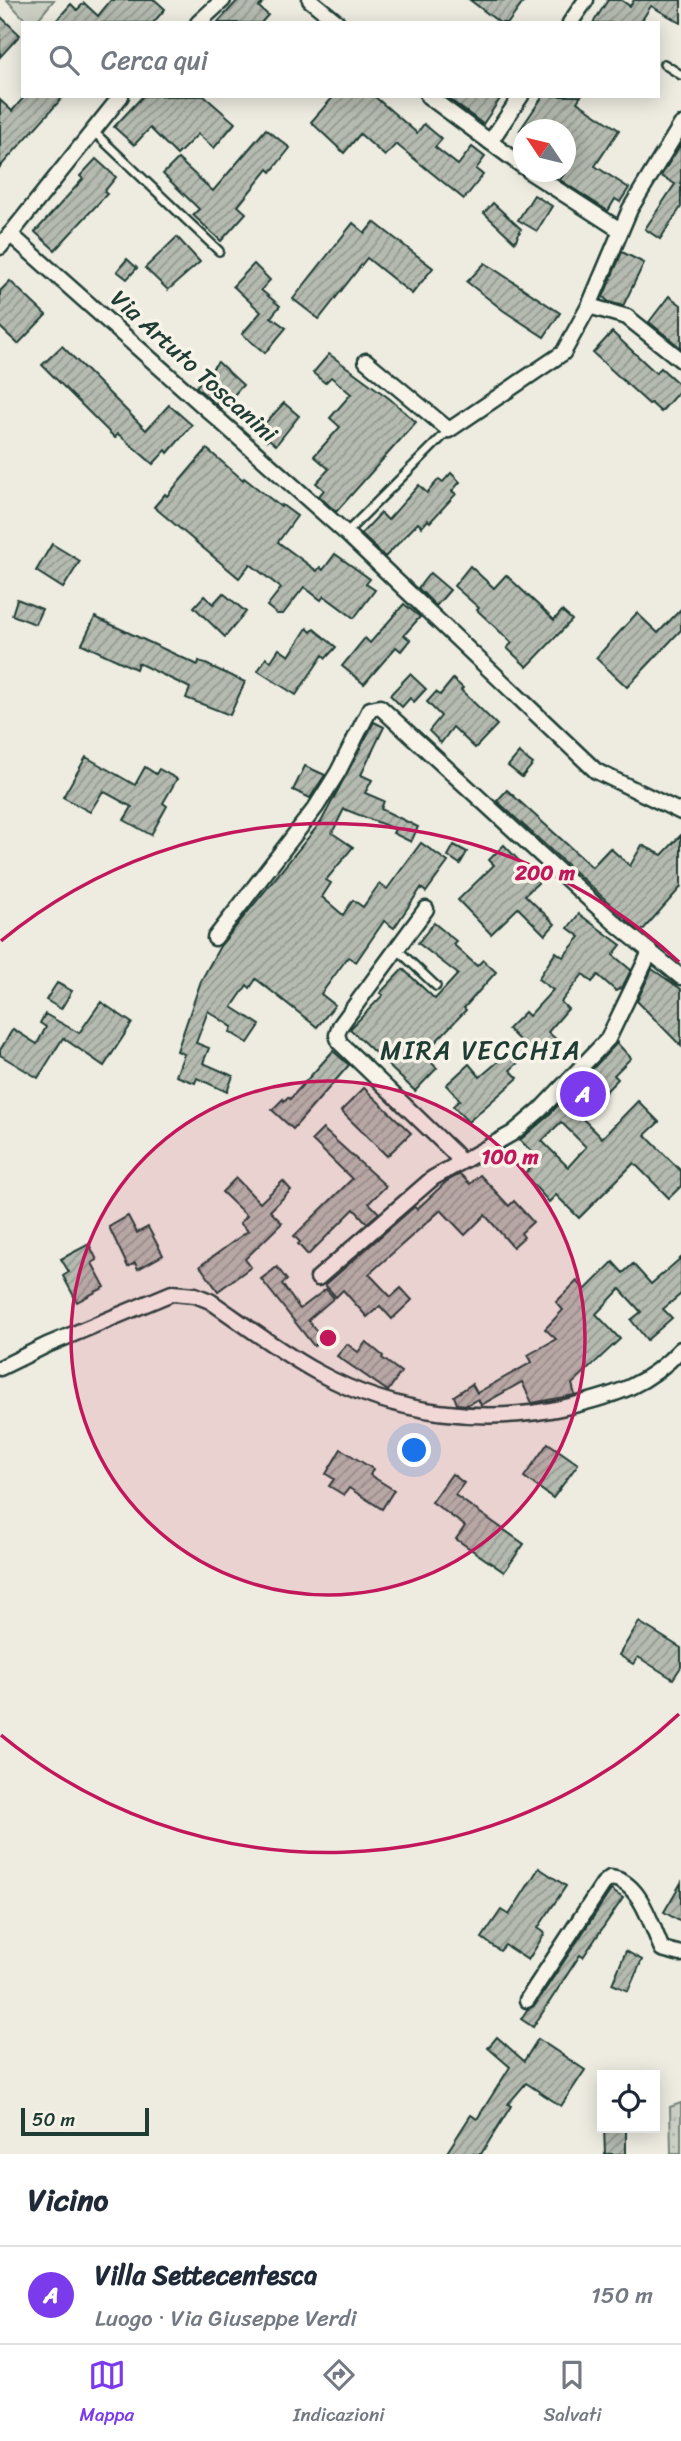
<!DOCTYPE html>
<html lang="it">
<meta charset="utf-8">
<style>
body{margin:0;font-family:Sriracha,sans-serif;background:#f2f2f3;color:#1f2937}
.controls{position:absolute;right:21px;bottom:21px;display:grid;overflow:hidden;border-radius:0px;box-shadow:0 4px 18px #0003}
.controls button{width:63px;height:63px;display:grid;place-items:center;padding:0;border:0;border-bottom:2px solid #e0e1e3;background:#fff;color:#1f2937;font:35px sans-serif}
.compass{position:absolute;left:513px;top:119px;width:63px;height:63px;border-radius:50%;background:#fff;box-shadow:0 4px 18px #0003;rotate:305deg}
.scale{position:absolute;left:21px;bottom:18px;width:128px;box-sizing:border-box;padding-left:7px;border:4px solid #1f3d34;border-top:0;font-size:19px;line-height:24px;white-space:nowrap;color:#1f3d34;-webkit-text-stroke:5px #f7f3e8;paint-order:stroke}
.you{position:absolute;left:415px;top:1451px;width:24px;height:24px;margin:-18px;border:5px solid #fff;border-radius:50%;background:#1a73e8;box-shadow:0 0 0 10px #1a73e833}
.badge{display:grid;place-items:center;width:46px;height:46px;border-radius:50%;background:#7c3aed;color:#fff;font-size:23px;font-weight:700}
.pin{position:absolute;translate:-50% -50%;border:4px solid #fff;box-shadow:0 2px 7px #0006}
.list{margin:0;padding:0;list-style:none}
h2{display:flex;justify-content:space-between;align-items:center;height:91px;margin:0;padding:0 28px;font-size:30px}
h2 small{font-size:23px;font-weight:400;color:#747a83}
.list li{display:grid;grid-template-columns:46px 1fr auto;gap:21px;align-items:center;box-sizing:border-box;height:98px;padding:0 28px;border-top:2px solid #e0e1e3}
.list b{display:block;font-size:26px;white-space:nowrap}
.list p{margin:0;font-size:23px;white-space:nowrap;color:#747a83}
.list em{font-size:23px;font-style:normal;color:#747a83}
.icon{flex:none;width:38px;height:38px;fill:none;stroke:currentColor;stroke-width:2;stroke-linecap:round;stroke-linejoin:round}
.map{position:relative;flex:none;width:681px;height:2154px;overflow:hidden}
.search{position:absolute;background:#fff;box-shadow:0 4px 18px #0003;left:21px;right:21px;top:21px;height:77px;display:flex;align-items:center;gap:18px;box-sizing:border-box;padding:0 24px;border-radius:0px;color:#747a83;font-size:26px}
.sheet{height:189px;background:#fff}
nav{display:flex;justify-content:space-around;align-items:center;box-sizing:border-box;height:98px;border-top:2px solid #e0e1e3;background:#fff;font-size:19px;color:#747a83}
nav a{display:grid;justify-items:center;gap:4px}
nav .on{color:#7c3aed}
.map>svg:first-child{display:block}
.grass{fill:url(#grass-tufts);stroke:#76867c;stroke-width:2}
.park{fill:url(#park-dots);stroke:#76867c;stroke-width:2}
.building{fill:url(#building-hatch);stroke:#1f3d34;stroke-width:2;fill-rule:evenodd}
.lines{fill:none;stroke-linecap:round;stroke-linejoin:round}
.service-casing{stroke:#1f3d34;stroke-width:12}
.minor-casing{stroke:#1f3d34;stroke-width:19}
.service{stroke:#f7f3e8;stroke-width:7}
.minor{stroke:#f7f3e8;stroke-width:14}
.ring{fill:none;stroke:#c2185b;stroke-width:3.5}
.labels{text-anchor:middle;stroke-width:7;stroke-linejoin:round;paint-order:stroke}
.street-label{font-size:24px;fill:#1f3d34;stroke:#f7f3e8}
.neighbourhood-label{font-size:26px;letter-spacing:2px;fill:#1f3d34;stroke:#f7f3e8}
.centre{fill:#c2185b;stroke:#f7f3e8;stroke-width:3.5}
.ring-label{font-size:21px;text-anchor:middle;font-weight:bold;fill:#c2185b;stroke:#f7f3e8;stroke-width:7;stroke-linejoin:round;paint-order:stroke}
</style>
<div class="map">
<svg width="681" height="2154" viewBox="0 0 681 2154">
<defs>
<pattern id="grass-tufts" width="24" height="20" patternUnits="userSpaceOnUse" patternTransform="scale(1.75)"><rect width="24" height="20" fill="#cccfc4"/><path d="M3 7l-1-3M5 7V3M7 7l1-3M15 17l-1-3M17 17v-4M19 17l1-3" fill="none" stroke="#afb3a9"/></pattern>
<pattern id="park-dots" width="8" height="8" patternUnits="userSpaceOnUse" patternTransform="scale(1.75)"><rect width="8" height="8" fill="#cccfc4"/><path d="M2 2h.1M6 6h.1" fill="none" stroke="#afb3a9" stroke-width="1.8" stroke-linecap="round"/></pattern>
<pattern id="building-hatch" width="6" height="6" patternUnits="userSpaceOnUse" patternTransform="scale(1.75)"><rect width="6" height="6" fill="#b5bbb0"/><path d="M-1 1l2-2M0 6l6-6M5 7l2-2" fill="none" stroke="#939990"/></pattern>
</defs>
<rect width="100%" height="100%" fill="#eeece1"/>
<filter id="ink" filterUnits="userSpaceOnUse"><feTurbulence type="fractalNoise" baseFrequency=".0143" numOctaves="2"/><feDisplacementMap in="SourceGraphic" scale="14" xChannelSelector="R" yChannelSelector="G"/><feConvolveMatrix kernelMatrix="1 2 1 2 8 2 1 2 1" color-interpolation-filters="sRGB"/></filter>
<g filter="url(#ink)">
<path class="grass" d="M7 0H54L35 23H28Z"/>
<path class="park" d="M681 2103V2154H671L670 2107Z"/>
<g class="building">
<path d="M111 0H155L165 9 153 23H54L71 4 77 10 84 3 98 16Z"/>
<path d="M238 0H265L259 7 268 15 261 23H217Z"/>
<path d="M470 0H525L508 23H500Z"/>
<path d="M608 0H621L630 6 634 0H681V23L651 6 640 23H593Z"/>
<path d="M0 16 20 35 0 57Z"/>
<path d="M25 96H64L0 167V100L12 111Z"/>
<path d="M143 96H204L235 123 214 148 198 134 177 155 150 128 134 145 114 127Z"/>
<path d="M334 96H374L417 133 424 124 442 139 435 147 458 165 472 147 485 157 476 169 483 175 464 199 396 144 385 156 360 134 344 153 311 122Z"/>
<path d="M445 96H502L483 124Z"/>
<path d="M543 96H581L577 102 619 130 595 166 629 188 620 202 615 199 608 211 560 180 565 173V130H520Z"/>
<path d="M266 129 290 148 271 172 268 169 238 206 246 213 221 241 193 215 199 209 163 174 178 159 213 191Z"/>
<path d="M681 144V207L660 239 645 229 675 184 661 176Z"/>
<path d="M96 159 116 177 104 192 107 194 55 250 35 232 83 179 80 176Z"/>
<path d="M534 195 552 206 537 231 518 220Z"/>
<path d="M493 203 521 229 515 242 484 213Z"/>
<path d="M374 222 433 268 412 294 367 258 319 319 293 299 353 223 365 233Z"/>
<path d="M177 237 200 262 168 290 145 268Z"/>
<path d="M622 252 644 263 623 306 609 302 603 297Z"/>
<path d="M127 259 137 268 127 279 117 271Z"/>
<path d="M485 263 560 313 544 337 504 311 467 282Z"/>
<path d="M254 264 270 280 261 290 280 306 271 317 286 328 265 353 242 334 261 312 233 286Z"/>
<path d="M10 281 46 315 18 344 0 327V291Z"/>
<path d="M669 296 681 305V348L649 322Z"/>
<path d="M612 332 656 373 661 368 681 386V389L661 412 651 403 649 404 593 353Z"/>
<path d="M62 346 146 430 169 405 192 425 168 453 166 450 153 464 118 434 115 438 42 365Z"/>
<path d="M329 354 390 399 416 422 336 512 319 496 324 490 316 483 329 469 314 456 340 427 330 418 351 394 331 377 325 383 313 373Z"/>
<path d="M218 362 243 385 221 409 196 387Z"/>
<path d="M284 403 299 416 276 445 269 439 267 441 257 432Z"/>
<path d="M207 449 243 480 244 478 281 507 282 505 297 516 278 542 317 571 320 567 323 570 335 554 370 579 366 584 375 590 354 618 324 596 321 600 304 587 283 614H277L267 606 281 588 250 564 239 578 154 507 165 494 167 496Z"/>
<path d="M451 473 460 482 452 491 456 494 430 522 428 520 422 527 418 523 385 557 361 534 381 513 388 520 419 485 427 493 439 479 443 482Z"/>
<path d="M52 544 80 561 63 588 36 571Z"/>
<path d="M470 566 494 588 506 575 554 620 562 611 572 620 527 667 507 648 512 643 477 610 479 608 454 586Z"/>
<path d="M430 573 450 590 436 606 418 588Z"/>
<path d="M223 593 246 612 225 637 194 607 204 596 213 604Z"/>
<path d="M17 599 42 609 35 624 12 615Z"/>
<path d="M404 604 420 617 404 635 410 640 401 651 396 647 364 684 342 666 365 638 370 643Z"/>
<path d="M681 609V630L627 687 596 658 637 613 658 633Z"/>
<path d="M95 617 198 665 199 661 245 682 230 715 186 698 190 688 184 685 138 663 136 669 82 644Z"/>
<path d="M307 628 311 632 314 629 336 647 326 658 323 655 296 695 258 671 266 658 271 661 279 649 289 656Z"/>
<path d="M410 674 426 689 414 702 410 698 402 707 390 695Z"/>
<path d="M453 679 463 688 461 690 497 725 475 748 453 727 441 743 429 731 441 716 427 702 436 692 440 695Z"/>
<path d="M374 722 384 727 361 775 372 780 365 793 384 801 381 809 418 827 411 842 393 833 395 829 344 809 332 833 353 847 326 880 331 883 322 897 343 915 353 900 363 907 379 884 387 889 421 843 448 862 426 892 421 888 394 928 384 921 356 962 348 957 321 994 335 1005 317 1027 256 979 250 988 247 985 232 1007 260 1025 248 1043 230 1032 232 1027 208 1011 196 1043 209 1048 203 1063 233 1076 227 1092 197 1078 195 1083 176 1076 184 1054 177 1051 193 1004 201 981 220 946 321 822Z"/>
<path d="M519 753 533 764 522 777 508 766Z"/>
<path d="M86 757 135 785 145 767 156 774 159 769 177 779 163 803 167 806 151 835 124 820 132 807 103 791 90 812 63 797Z"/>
<path d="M305 766 325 775 310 798 293 790Z"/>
<path d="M507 790 592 867 610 848 630 866 642 845 662 855 681 835V887L641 932 497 801Z"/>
<path d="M454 845 467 852 460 864 448 856Z"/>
<path d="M504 845 539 882 525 895 555 924 545 935 518 908 491 934 458 900 494 865 489 860Z"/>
<path d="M579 914 621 945 613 955 631 970 623 986 616 991 598 975 592 982 583 974 561 1002 568 1009 548 1032 558 1041 538 1060 530 1052 510 1070 518 1078 468 1122 453 1106 460 1100 446 1085 469 1064 480 1077 521 1042 508 1029 525 1012 529 1016 553 990 538 979 556 952 563 957 580 937 568 928Z"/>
<path d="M434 923 456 941 453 944 477 966 483 960 496 972 464 1008 466 1010 423 1055 437 1068 415 1091 350 1029 383 995 380 993 403 969 435 999 458 974 418 943Z"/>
<path d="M652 969 681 989V1046L637 1001Z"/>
<path d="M57 983 72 991 61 1009 46 1000Z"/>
<path d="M101 1002 132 1023 104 1066 63 1038 38 1078 0 1055V1050L13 1029 37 1044 46 1027 40 1023 45 1014 79 1033Z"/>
<path d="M617 1043 631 1058 614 1075 618 1079 581 1117 602 1138 638 1101 659 1122 645 1135 681 1171V1186L669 1198 634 1163 579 1218 556 1195 549 1202 524 1174 540 1160 520 1140 547 1117ZM561 1122 586 1147 568 1167 542 1141Z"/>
<path d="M333 1051 349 1065 293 1129 272 1110 283 1099 284 1101 288 1097 290 1099Z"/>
<path d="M364 1088 411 1133 387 1156 341 1111Z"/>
<path d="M323 1129 386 1186 369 1203 379 1213 367 1223 354 1209 308 1255 298 1244 300 1242 294 1236 352 1179 312 1140Z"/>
<path d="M460 1174 470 1184 480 1175 509 1206 514 1201 533 1222 521 1233 524 1237 513 1247 485 1215 465 1235 441 1210 369 1274 391 1297 401 1288 412 1300 392 1319 380 1306 367 1317 343 1290 336 1297 325 1285 414 1207 417 1209 447 1181Z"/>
<path d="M236 1178 260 1203 283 1181 291 1190 270 1211 282 1223 245 1259 251 1267 218 1291 200 1266 248 1231 240 1223 247 1216 222 1192Z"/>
<path d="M128 1216 137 1233 148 1227 163 1255 138 1269 135 1263 128 1267 109 1227Z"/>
<path d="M89 1244 97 1260 92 1263 105 1287 77 1302 63 1276 69 1272 61 1259Z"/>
<path d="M681 1258V1294L663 1309 672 1318 647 1340 631 1320 641 1312 620 1289 596 1314 620 1339 572 1384 575 1395 532 1403 522 1382 481 1405 478 1399 467 1405 457 1404 454 1396 472 1384 477 1393 532 1362 528 1355 556 1339 545 1329 563 1310 556 1302 577 1281 585 1290 613 1262 623 1273 633 1264 651 1284Z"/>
<path d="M277 1267 287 1280 282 1284 300 1309 326 1289 334 1298 308 1320 323 1339 314 1346 261 1279Z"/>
<path d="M366 1342 383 1356 382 1358 401 1372 388 1391 337 1356 347 1344 358 1352Z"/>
<path d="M548 1443 578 1464 553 1498 524 1477Z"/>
<path d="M341 1449 373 1469 370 1475 394 1490 382 1509 349 1488 344 1495 329 1486 334 1479 326 1474Z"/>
<path d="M452 1474 464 1483 455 1495 524 1544 504 1572 456 1539 465 1526 432 1502Z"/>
<path d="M639 1622 681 1648V1667L673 1679 638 1657 633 1664 619 1655Z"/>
<path d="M539 1868 566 1886 538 1928 545 1933 528 1960 505 1945 500 1951 482 1938 501 1910 509 1915Z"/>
<path d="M681 1883V1922L664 1912Z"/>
<path d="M611 1890 623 1898 583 1957 580 1955 533 2027 521 2019 527 2010 535 2005Z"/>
<path d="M626 1951 642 1960 628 1991 612 1984Z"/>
<path d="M497 2037 524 2061 538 2039 585 2070 561 2106 526 2083 508 2104 511 2106 481 2154H446L471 2115 477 2119 510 2067 488 2048Z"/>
<path d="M604 2128H626V2154H605Z"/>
</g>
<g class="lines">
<defs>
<g id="service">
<path d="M664 64 681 75"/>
<path d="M93 131 219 251"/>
<path d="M346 533 449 430"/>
<path d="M397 949 436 986"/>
</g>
<g id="minor">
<path d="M310 0 338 23"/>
<path d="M198 23 223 0"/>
<path d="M570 23 586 0"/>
<path d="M428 96 524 167"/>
<path d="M681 125 630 209 589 306 627 317 681 360"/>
<path d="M490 142 521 96"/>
<path d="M530 172 620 230"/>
<path d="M10 234 346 533 596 771 681 812"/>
<path d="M0 247 121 96"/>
<path d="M366 361 449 430 563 353 589 306"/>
<path d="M426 909 340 1026 337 1035 340 1043 455 1154 459 1162"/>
<path d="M215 938 316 807 338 772 370 709 380 707 615 923 681 977"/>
<path d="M318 1278 433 1178 513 1133 540 1110 608 1039 650 952"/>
<path d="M0 1368 47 1345 172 1293 195 1295 210 1301C245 1325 280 1352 317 1372 393 1414 485 1426 570 1406 616 1395 648 1385 681 1349"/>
<path d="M527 2000 603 1884 610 1878C640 1880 651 1925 662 1949L681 1954"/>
</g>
</defs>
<use href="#service" class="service-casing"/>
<use href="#minor" class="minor-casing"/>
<use href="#service" class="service"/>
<use href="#minor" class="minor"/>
</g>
</g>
<circle cx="328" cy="1338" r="257" fill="#c2185b" fill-opacity=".12"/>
<g class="ring">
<circle cx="328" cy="1338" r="257"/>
<path d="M679 1714A514 514 0 0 1 1 1735M1 941A514 514 0 0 1 679 962"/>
</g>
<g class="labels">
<g class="street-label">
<text transform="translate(194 366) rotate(42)" y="8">Via Artuto Toscanini</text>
</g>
<g class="neighbourhood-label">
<text x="481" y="1059">MIRA VECCHIA</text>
</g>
</g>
<circle cx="328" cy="1338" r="10" class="centre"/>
<g class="ring-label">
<text x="545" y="880">200 m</text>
<text x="510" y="1164">100 m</text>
</g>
</svg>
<div class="controls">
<button><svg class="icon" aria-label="locate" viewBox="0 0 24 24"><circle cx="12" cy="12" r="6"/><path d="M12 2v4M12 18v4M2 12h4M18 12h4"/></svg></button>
</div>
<svg class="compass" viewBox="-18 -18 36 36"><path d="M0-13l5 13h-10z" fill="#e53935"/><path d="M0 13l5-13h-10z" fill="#747a83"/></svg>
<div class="scale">50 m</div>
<div class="you"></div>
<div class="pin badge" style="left:583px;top:1094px">A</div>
<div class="search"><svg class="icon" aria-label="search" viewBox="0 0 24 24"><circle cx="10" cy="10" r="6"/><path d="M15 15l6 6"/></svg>Cerca qui</div>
</div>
<section class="sheet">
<h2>Vicino<small></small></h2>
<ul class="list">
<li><span class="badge">A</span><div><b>Villa Settecentesca</b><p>Luogo · Via Giuseppe Verdi</p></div><em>150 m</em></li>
</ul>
</section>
<nav>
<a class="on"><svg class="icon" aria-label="map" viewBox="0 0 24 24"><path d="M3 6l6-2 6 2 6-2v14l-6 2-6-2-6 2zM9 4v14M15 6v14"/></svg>Mappa</a>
<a><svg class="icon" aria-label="directions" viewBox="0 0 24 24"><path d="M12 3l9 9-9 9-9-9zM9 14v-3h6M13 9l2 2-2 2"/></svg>Indicazioni</a>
<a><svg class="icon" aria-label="saved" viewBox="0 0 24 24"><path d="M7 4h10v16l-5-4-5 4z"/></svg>Salvati</a>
</nav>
